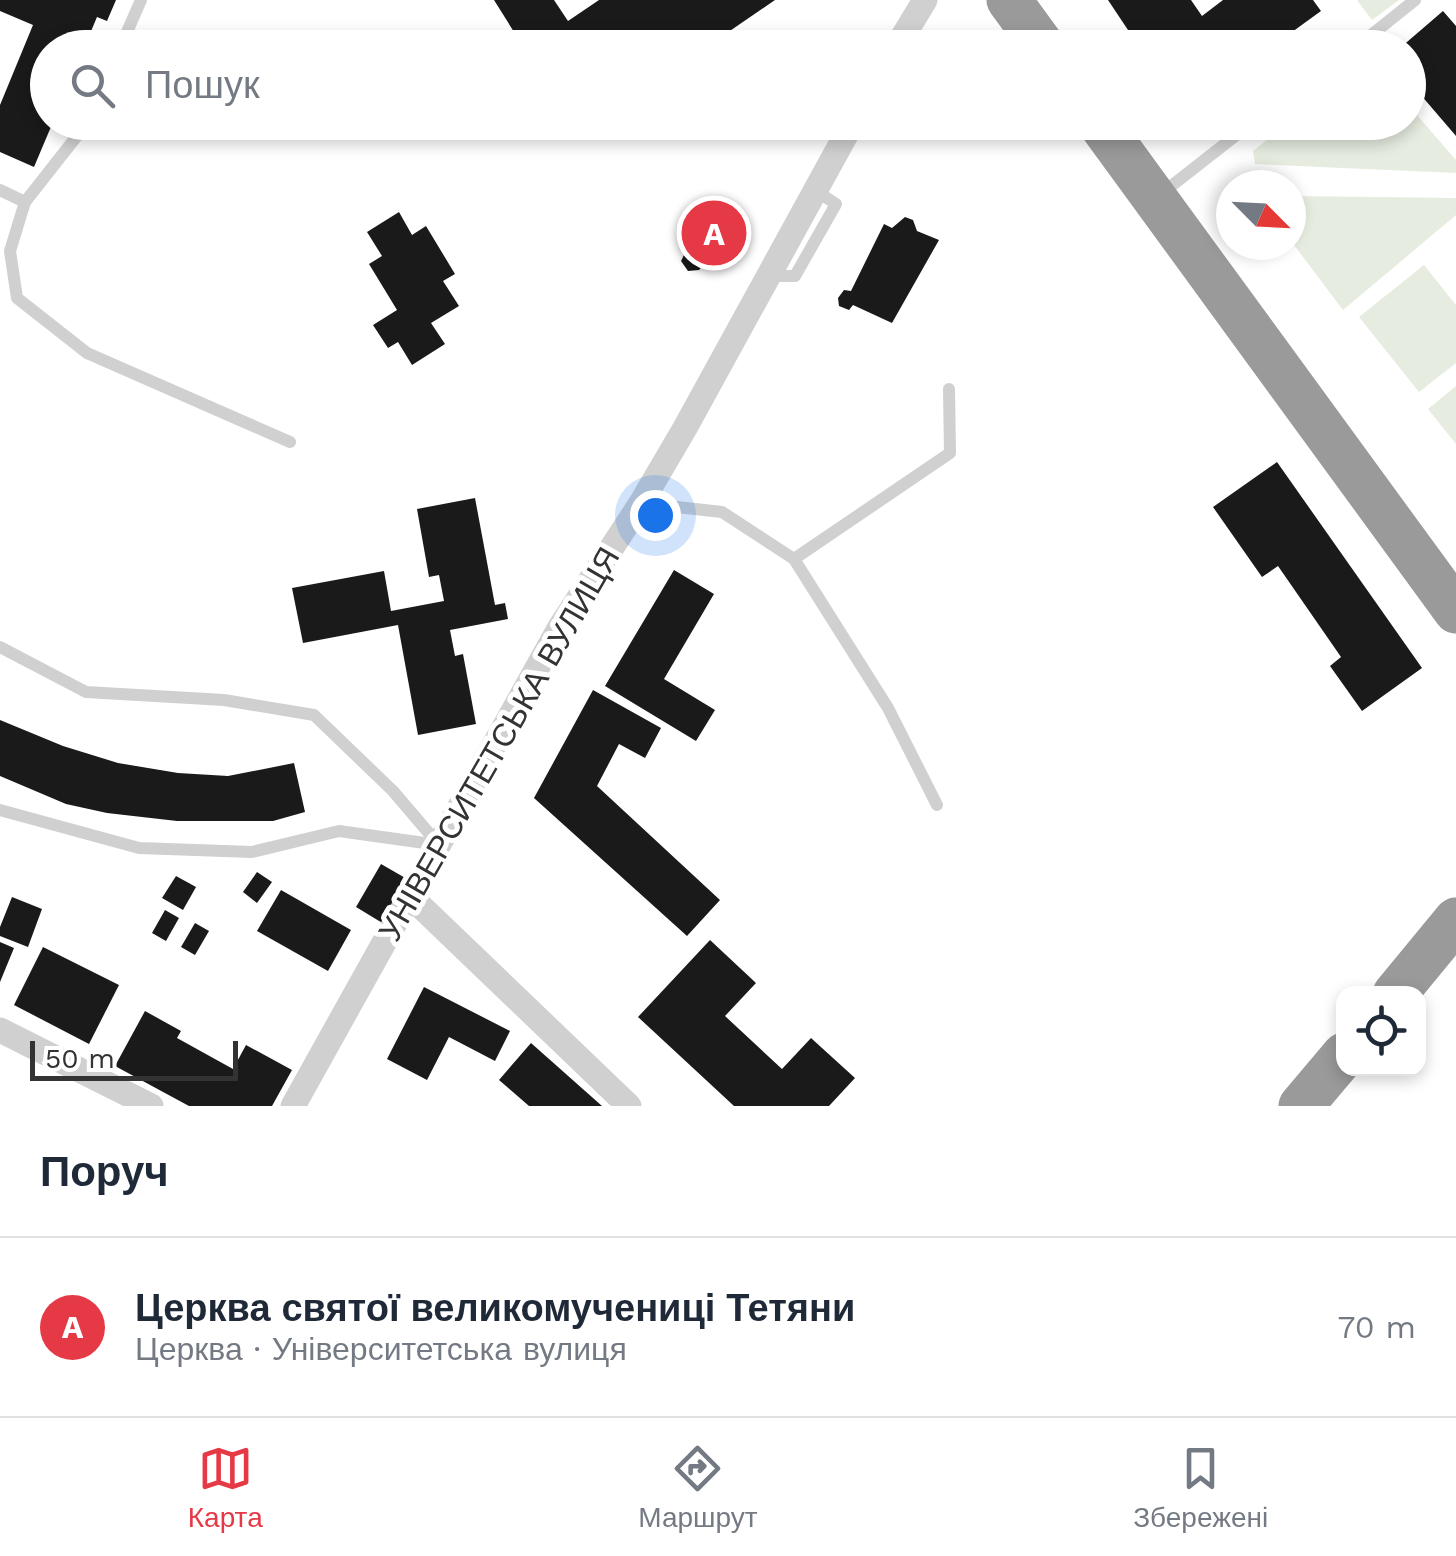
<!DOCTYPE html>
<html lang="uk">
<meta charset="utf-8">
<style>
body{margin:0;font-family:"Work Sans",sans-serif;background:#f6f6f7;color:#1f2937}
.controls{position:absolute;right:30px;bottom:30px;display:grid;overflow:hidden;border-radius:20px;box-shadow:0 5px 15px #0003}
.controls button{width:90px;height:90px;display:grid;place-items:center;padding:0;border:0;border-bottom:2px solid #e0e1e3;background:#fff;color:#1f2937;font:50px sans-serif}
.compass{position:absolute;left:1216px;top:170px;width:90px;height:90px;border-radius:50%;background:#fff;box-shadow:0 5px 15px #0003;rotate:114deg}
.scale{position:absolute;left:30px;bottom:25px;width:208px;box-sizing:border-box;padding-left:10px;border:5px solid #333;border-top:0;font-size:28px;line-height:35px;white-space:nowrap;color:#333;-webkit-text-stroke:8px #fff;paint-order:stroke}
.you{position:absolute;left:655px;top:515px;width:35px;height:35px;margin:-25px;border:8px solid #fff;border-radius:50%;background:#1a73e8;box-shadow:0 0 0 15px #1a73e833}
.badge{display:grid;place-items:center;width:65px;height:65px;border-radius:50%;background:#e63946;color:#fff;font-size:32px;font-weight:700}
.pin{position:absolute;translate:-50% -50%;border:5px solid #fff;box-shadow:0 2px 10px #0006}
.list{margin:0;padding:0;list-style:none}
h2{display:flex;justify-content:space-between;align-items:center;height:130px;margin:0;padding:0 40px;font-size:42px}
h2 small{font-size:32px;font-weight:400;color:#747a83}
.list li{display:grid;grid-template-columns:65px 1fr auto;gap:30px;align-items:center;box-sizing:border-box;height:180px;padding:0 40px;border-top:2px solid #e0e1e3}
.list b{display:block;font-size:38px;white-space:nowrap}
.list p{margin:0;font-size:32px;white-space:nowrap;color:#747a83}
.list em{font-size:32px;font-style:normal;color:#747a83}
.icon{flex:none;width:55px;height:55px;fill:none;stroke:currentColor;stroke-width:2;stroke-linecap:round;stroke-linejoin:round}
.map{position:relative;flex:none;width:1456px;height:1106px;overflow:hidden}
.search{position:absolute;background:#fff;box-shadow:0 5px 15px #0003;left:30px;right:30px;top:30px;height:110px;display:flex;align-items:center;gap:25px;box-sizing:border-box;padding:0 35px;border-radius:55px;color:#747a83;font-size:38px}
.sheet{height:310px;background:#fff}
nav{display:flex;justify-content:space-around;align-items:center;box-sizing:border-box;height:140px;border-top:2px solid #e0e1e3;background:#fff;font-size:28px;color:#747a83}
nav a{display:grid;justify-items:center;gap:5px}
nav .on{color:#e63946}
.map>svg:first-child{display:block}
.green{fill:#e6ecdf}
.building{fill:#1a1a1a}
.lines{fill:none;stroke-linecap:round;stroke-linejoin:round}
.lane{stroke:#d0d0d0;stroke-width:12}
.street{stroke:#d0d0d0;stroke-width:25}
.highway{stroke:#9a9a9a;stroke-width:45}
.labels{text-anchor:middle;stroke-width:10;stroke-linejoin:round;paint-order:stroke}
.street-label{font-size:32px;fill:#333;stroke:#fff}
</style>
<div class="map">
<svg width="1456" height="1106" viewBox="0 0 1456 1106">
<rect width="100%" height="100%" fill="#fff"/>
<g class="green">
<path d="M1357 0H1399L1372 20Z"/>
<path d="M1409 106 1456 160V173L1255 164 1253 151 1288 123 1408 122Z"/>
<path d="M1291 196 1456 198V215L1343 310 1291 241Z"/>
<path d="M1424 265 1456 305V363L1419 392 1359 317Z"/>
<path d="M1456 386V444L1428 409Z"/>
</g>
<g class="building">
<path d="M0 0H116L107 21 97 17 84 48H48V122H53L34 167 0 152V105L33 25 0 11Z"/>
<path d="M494 0H554L568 21 599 0H775L705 48H524Z"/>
<path d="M1108 0H1191L1202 16 1223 0H1313L1321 11 1270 48H1140Z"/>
<path d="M1443 11 1456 26V136L1408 80V48H1400Z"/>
<path d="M572 122H596L579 134Z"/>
<path d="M724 199 744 214 732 237 738 242 727 256 721 252 711 265 707 261 699 270 688 271 681 261 688 247 684 243 712 208 715 211Z"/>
<path d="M399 212 412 235 426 226 455 274 443 281 459 306 431 323 445 344 412 365 398 342 388 348 373 325 397 310 369 264 382 256 367 232Z"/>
<path d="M905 217 913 220 917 231 939 240 892 323 853 305 849 310 839 306 838 298 844 290 851 291 884 224 892 228Z"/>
<path d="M1277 462 1422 668 1362 711 1330 666 1341 657 1278 566 1262 577 1213 507Z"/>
<path d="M475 498 495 605 505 603 508 619 450 630 455 656 463 654 476 724 418 735 398 625 303 643 292 588 384 571 391 611 444 601 439 575 429 577 417 509Z"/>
<path d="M674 570 714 594 664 679 715 710 696 741 605 686Z"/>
<path d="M593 690 661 728 645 758 619 744 597 786 720 900 687 936 534 798Z"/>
<path d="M0 720 63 746 118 763 178 773 228 776 294 763 305 812 273 821H177L107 813 66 804 0 776Z"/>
<path d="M381 864 414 883 389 927 356 907Z"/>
<path d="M257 872 272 882 257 903 243 892Z"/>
<path d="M176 876 196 887 183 910 162 898Z"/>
<path d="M281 890 351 930 328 971 257 931Z"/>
<path d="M12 897 42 909 28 947 0 936V927Z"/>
<path d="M165 910 179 918 166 941 152 933Z"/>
<path d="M195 923 209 931 195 955 181 947Z"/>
<path d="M710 940 756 983 725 1016 782 1069 811 1038 855 1078 829 1106H734L638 1017Z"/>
<path d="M0 942 14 948 0 982Z"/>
<path d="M43 947 119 985 89 1044 14 1005Z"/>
<path d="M424 987 510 1031 495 1061 449 1037 427 1080 387 1059Z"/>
<path d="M145 1011 181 1031 177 1038 233 1069 246 1045 292 1070 272 1106H189L115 1066Z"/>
<path d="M531 1043 602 1106H529L499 1080Z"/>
</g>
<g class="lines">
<g class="lane">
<path d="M120 48 141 0"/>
<path d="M1355 48 1415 0"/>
<path d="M0 190 25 202 88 122"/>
<path d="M1161 194 1253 122"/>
<path d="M25 202 10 251 17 298 87 353 290 442"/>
<path d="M770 276H795L836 204 816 191"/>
<path d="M641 503 722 512 794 559 888 708 937 805"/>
<path d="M794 559 950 453 949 389"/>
<path d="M0 647 86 692 224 700 314 715 393 791 439 845"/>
<path d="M0 810 139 848 252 852 339 831 439 845"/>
</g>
<g class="street">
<path d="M896 48 925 0"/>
<path d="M410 896 629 1106"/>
<path d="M0 1030 151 1106"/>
<path d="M293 1106 560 627 641 503 685 428 853 122"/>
</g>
<g class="highway">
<path d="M1009 0 1044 48"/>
<path d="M1099 122 1456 611"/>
<path d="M1395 994 1456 920"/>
<path d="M1301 1106 1344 1055"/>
</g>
</g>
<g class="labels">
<g class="street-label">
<text transform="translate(499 744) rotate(-60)" y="11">УНІВЕРСИТЕТСЬКА ВУЛИЦЯ</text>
</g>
</g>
</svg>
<div class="controls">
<button><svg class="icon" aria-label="locate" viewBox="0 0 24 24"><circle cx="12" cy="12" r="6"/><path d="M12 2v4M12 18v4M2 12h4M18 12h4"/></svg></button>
</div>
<svg class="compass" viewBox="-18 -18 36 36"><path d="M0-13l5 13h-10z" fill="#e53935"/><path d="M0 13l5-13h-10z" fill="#747a83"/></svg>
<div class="scale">50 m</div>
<div class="you"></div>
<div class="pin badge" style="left:714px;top:233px">A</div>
<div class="search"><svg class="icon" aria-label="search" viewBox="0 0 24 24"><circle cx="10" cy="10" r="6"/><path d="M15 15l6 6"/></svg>Пошук</div>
</div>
<section class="sheet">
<h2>Поруч<small></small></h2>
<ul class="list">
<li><span class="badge">A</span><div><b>Церква святої великомучениці Тетяни</b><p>Церква · Університетська вулиця</p></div><em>70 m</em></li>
</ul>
</section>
<nav>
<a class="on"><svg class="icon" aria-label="map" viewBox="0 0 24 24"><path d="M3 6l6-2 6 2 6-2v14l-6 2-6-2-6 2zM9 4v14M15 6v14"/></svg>Карта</a>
<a><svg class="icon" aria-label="directions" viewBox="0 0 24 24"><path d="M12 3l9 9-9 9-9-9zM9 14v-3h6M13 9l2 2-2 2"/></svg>Маршрут</a>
<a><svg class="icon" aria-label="saved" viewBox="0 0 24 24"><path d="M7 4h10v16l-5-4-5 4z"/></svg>Збережені</a>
</nav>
